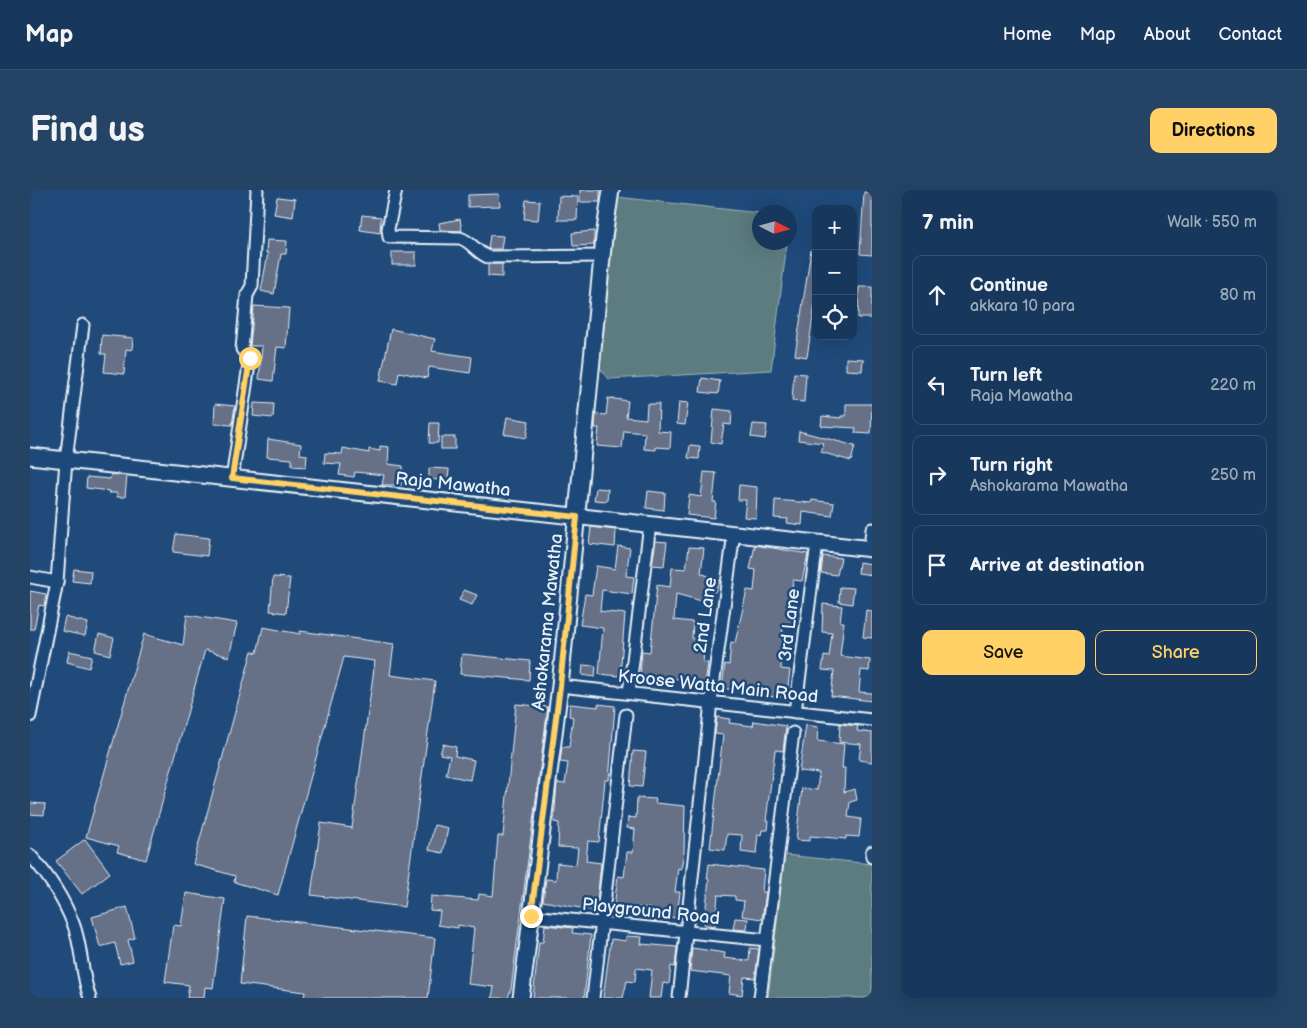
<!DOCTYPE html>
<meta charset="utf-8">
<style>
body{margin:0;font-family:"Balsamiq Sans",sans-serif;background:#244365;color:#f1f3f6}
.controls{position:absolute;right:15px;top:15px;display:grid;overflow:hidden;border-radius:10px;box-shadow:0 5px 20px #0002}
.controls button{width:45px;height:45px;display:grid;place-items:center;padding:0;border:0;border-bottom:1px solid #365272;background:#17385c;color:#f1f3f6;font:25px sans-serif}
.compass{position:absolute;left:722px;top:15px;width:45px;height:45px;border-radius:50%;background:#17385c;box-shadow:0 5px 20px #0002;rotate:96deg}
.stop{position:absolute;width:15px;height:15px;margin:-11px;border:4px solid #ffd166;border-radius:50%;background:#fff}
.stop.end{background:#ffd166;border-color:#fff;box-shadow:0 1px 5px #0008}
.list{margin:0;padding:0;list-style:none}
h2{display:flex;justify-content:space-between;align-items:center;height:65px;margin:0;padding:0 20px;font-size:21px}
h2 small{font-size:16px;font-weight:400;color:#9eacbb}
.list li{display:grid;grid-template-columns:32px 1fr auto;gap:15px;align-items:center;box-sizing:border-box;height:80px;margin:0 10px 10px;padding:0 10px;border:1px solid #365272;border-radius:10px}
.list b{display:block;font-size:19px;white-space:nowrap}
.list p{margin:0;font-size:16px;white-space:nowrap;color:#9eacbb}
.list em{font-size:16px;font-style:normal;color:#9eacbb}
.actions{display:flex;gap:10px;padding:15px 20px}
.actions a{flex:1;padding:11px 0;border:1px solid #ffd166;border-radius:10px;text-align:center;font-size:18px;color:#ffd166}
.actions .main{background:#ffd166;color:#111}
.icon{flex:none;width:28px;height:28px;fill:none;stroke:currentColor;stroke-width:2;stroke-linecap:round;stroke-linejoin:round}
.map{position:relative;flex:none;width:842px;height:808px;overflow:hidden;border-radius:10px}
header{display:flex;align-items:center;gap:30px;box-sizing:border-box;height:70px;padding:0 25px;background:#17385c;border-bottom:1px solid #365272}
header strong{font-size:24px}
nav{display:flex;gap:28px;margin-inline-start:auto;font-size:18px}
.intro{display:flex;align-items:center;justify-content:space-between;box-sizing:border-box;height:120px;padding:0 30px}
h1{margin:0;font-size:35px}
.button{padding:12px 22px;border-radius:10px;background:#ffd166;color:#111;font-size:18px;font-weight:700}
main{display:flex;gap:30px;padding:0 30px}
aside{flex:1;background:#17385c;border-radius:10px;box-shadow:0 5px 20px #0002}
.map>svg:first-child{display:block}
.green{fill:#5c7c80;stroke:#a2b6bc}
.building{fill:#666f87;stroke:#e8f1f8}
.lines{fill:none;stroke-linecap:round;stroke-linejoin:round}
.street-casing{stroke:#e8f1f8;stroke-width:15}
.secondary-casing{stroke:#e8f1f8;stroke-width:19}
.street{stroke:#1f4a7a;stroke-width:11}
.secondary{stroke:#1f4a7a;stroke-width:15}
.route{stroke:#ffd166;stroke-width:6}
.labels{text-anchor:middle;stroke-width:5;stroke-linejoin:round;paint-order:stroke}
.street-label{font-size:18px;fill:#e8f1f8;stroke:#1f4a7a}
</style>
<header>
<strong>Map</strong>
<nav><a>Home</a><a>Map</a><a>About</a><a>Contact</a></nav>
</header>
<div class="intro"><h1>Find us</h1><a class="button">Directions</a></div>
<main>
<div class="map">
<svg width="842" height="808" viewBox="0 0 842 808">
<rect width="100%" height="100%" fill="#1f4a7a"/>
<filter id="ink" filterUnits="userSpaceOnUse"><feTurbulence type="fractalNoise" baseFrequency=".02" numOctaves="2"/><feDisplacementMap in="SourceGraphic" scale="10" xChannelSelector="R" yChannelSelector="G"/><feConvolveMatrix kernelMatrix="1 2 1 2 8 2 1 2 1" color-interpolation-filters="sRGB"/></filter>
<g filter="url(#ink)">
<g class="green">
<path d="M587 7 729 23V52L757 53 741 180 579 189 570 178Z"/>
<path d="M755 665 842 674V808H738Z"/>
</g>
<g class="building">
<rect x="550" y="0" width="20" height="12"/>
<path d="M834 2H842V65L830 64Z"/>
<path d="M469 4 470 16 438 17V5Z"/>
<path d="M529 6 548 7 547 30H528Z"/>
<path d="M247 7 265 9 263 27 244 24Z"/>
<path d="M496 10 510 11 508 30 494 29Z"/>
<path d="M332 25 351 27 350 43 330 40Z"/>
<path d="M430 29 432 41 410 40 409 33Z"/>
<path d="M564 41V55L543 56 542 43Z"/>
<path d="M460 45 473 46 471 59H458Z"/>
<path d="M237 50 257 51 256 64H251L244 104 231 101 238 63H236Z"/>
<path d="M781 60 786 61V106L777 167 765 165Z"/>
<rect x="362" y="62" width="24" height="13"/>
<path d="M458 74H472V87L458 86Z"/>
<path d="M829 97H842V128H828Z"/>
<path d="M224 116 259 118 256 158 247 157 243 191 229 189 232 156H220Z"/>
<path d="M361 139 405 149 402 161 442 167 440 183 399 177 397 188 369 182 367 194 350 191Z"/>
<path d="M72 145 103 148 102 160 96 159 94 184 74 182 76 164H71Z"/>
<path d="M816 168 833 169 832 181 816 180Z"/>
<path d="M764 183 776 184 774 212 762 211Z"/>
<path d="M672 188 690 191 688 204 670 202Z"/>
<path d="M578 208 598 211 596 227 616 229 617 214H629L628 241 641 242 640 258 626 257V260L614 259 615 243 594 241 592 258 567 256 569 238H565L566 224 576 225Z"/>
<path d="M649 212 658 213 655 235 647 234Z"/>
<path d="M224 213 244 214 243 228 223 226Z"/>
<path d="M185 214 205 216 202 235 184 234Z"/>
<path d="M816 214H842L841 244 825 243 826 238 791 236 792 226 811 228V226H816Z"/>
<path d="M684 219 702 221 701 235 694 234 691 254 681 252Z"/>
<path d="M477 227 499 231 496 248 474 244Z"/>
<path d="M400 233H409L408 253H399Z"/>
<path d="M723 234 737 235 735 249 721 247Z"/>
<path d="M769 241 825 256 821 271 791 262 794 253 768 250Z"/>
<rect x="411" y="247" width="14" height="12"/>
<path d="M238 249 271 254 270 264 277 265 276 277 262 276V269L237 267Z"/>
<path d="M660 255 670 256 669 269 658 268Z"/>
<path d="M350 256 359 257 358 274 373 276 371 295H352L354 285 325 282 324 287 309 285 311 274 294 273 295 263 312 264 313 258 339 263V259L350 261Z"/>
<path d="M399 278 419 279 418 291 399 289Z"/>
<path d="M674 282 686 283 683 312H686L684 328 657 325 659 305 671 307Z"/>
<path d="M81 284 97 286 95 307H87V303H79V301L56 298 57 287 80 289Z"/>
<path d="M709 295 727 297 726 328 714 327 716 310H708Z"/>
<path d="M566 298 578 299 577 311 564 310Z"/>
<path d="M618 301 635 303 634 320 616 318Z"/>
<path d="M745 310 781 313 782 310 804 313 802 326 773 322 772 335 757 333 758 329 744 328Z"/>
<path d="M561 337 586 340 585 357 559 354Z"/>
<path d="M146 344 179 348 177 366 143 362Z"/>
<path d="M626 351 637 352 634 376 622 375Z"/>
<path d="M725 355 778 364 772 391 763 390 759 425 767 426 765 437 753 436 751 479 760 480 757 504 750 503V508L692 498 695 474 699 475 701 452 705 453 717 400 724 401 726 380 720 379Z"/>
<path d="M588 356 600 358 596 386 604 387 602 404 572 400 570 421 595 424 590 486 569 484 573 438 550 435 555 404 562 405 566 376 585 379Z"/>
<path d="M659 357 674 358 671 383 690 391 685 402 683 401 679 413 646 404 644 430 663 432 662 449 675 451 673 472 678 473 675 493 663 491V494L649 492 650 489 610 486 612 461 620 462 627 395 640 397 642 378 656 379Z"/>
<path d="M793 366 811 368 807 385 791 383Z"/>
<path d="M829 372 842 374V385L828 383Z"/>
<path d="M44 379 61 381 60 393 42 391Z"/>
<path d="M243 387 260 388 256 423 240 421Z"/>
<path d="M810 397 824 398 822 414 809 412Z"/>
<path d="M434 400 447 405 442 415 429 410Z"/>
<path d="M0 401 16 404 14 416 9 415 4 439H0Z"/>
<path d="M793 414 812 416 810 432H814L810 466 840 470 839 481 831 480 829 502 842 503V511L801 506 804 481 792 480 794 466 799 467 802 443 792 442Z"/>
<path d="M836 420 842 421V448L833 447Z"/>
<path d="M157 425 207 433 199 467 175 460 116 670 87 662 89 656 56 647 114 444 153 455Z"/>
<path d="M35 427 58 433 55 446 32 441Z"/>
<path d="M233 437 270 444V441L364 454 360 485 405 491 374 717 281 705 291 633 322 638 345 471 314 467 248 705 204 692 205 686 163 674 222 461 227 463Z"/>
<path d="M69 444 84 448 80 465 65 461Z"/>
<path d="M39 461 62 466 59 478 37 472Z"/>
<path d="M432 464 500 471 499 490 430 484Z"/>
<path d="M553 475 566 476 565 487 552 485Z"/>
<path d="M486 514 518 517 481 799 478 808H462L464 797 438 794 444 738 428 735V738L408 735 410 721 400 720 401 706 448 710 449 704 463 706 468 646H473Z"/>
<path d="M540 514 568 517V514L585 516 579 590H575L569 652 558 651 556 671 571 673 566 721 513 711 516 689 526 690 527 673 546 675 548 658 528 657 529 633 524 632 527 593 535 594 538 573 530 572 532 557H539L543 527 539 526Z"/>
<path d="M687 527 700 529 699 533 723 536 724 531 756 536 753 561 745 560 736 631H739L738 640H732L731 645 728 644 726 664 711 662 712 645 697 644 695 660 680 658 693 545 685 544Z"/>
<path d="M810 534 828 536 827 541 842 543V572L829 570 831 554 809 552Z"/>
<path d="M776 535 788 537 787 551 814 554 812 578H815L814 602 825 599 827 610 820 612 818 627 831 629 829 647 816 646V649L780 646V651L766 650 772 598 787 600 789 583 769 581Z"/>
<path d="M413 554 426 557 425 566 444 570 440 590 416 585 420 566 410 564Z"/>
<path d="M603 561 616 562 612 597 600 596Z"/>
<path d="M607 608 626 609 625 613 655 616 654 662 651 679 648 678 645 702H650L647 728 618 724 619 718 584 716 588 686 594 687 597 662H603L605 639 597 638 598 627 606 628Z"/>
<path d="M0 613 15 614 14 625 0 624Z"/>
<path d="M404 635 418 638 413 663 399 660Z"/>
<path d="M55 649 80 683 52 704 26 671Z"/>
<path d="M679 674 734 680 732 702H736L732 729 712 726 714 711 705 710V706L688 705 685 736 674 735 679 689H677Z"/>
<path d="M156 703 195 709 183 798 175 797 174 808H157L159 795 135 792 143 735 151 736Z"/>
<path d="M97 717 105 748 98 750 103 771 90 774 85 753 70 757 62 727Z"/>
<path d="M217 726 405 748 398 808H274L275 802 210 794Z"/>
<path d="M705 728 718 729 717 740 703 739Z"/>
<path d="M515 735 543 738 542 743 561 745 554 808H503L509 752H513Z"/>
<path d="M596 746 612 747 611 754 647 757 645 777 641 776 639 794 633 793 631 808H619L622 780 606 778 605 792 597 791 593 808H573L581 749 596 751Z"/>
<path d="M662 758 695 763 694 768 719 771 720 758 729 759 725 788 714 787 712 805 699 803 701 786 660 781Z"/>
</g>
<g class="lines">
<defs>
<g id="street">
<path d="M366 0 358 39 359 47 430 48C442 52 447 63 458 67L573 66"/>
<path d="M202 289 220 168 212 159 217 105 222 96 227 0"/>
<path d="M840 359 842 339"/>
<path d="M0 387 27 392 0 526"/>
<path d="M27 392 36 270 53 135"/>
<path d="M530 496 842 530"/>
<path d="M599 503 620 334"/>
<path d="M765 522 787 353"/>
<path d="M842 662V667"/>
<path d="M0 665C18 685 33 708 43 733 52 755 51 784 60 808"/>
<path d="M501 726 737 750"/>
<path d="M563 808 596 525"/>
<path d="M649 808 681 512 704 343"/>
<path d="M730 808 763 543"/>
</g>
<g id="secondary">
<path d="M0 266 842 359"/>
<path d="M491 808 530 496 574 47 581 0"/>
</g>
</defs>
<use href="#street" class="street-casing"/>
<use href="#secondary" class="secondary-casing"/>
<use href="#street" class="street"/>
<use href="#secondary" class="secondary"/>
</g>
</g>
<g class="lines" filter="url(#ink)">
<path class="route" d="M220 168 202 288 547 327 530 496 501 726"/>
</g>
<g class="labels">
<g class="street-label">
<text transform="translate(423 294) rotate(6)" y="6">Raja Mawatha</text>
<text transform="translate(675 425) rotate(-82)" y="6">2nd Lane</text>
<text transform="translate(517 432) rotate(-84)" y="6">Ashokarama Mawatha</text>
<text transform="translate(759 435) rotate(-83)" y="6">3rd Lane</text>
<text transform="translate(688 496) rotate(6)" y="6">Kroose Watta Main Road</text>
<text transform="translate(621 721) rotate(6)" y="6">Playground Road</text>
</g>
</g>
</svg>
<div class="controls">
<button>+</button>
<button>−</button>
<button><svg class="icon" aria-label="locate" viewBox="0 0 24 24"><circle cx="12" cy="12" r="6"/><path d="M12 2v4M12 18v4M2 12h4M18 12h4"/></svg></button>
</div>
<svg class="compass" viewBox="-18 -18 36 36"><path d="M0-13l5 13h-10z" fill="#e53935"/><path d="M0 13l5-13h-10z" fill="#9eacbb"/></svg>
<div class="stop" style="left:220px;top:168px"></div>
<div class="stop end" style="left:501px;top:726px"></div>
</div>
<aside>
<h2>7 min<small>Walk · 550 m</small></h2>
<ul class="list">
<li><svg class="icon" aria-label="ahead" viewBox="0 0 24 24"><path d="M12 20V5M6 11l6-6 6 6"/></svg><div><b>Continue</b><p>akkara 10 para</p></div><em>80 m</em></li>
<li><svg class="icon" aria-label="left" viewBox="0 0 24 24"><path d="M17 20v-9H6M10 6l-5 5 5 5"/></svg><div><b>Turn left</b><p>Raja Mawatha</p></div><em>220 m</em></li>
<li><svg class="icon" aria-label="right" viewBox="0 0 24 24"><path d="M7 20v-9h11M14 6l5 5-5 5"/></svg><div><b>Turn right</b><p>Ashokarama Mawatha</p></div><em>250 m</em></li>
<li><svg class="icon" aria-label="arrive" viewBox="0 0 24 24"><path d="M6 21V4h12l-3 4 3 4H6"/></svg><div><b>Arrive at destination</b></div></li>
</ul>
<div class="actions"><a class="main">Save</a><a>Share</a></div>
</aside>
</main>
